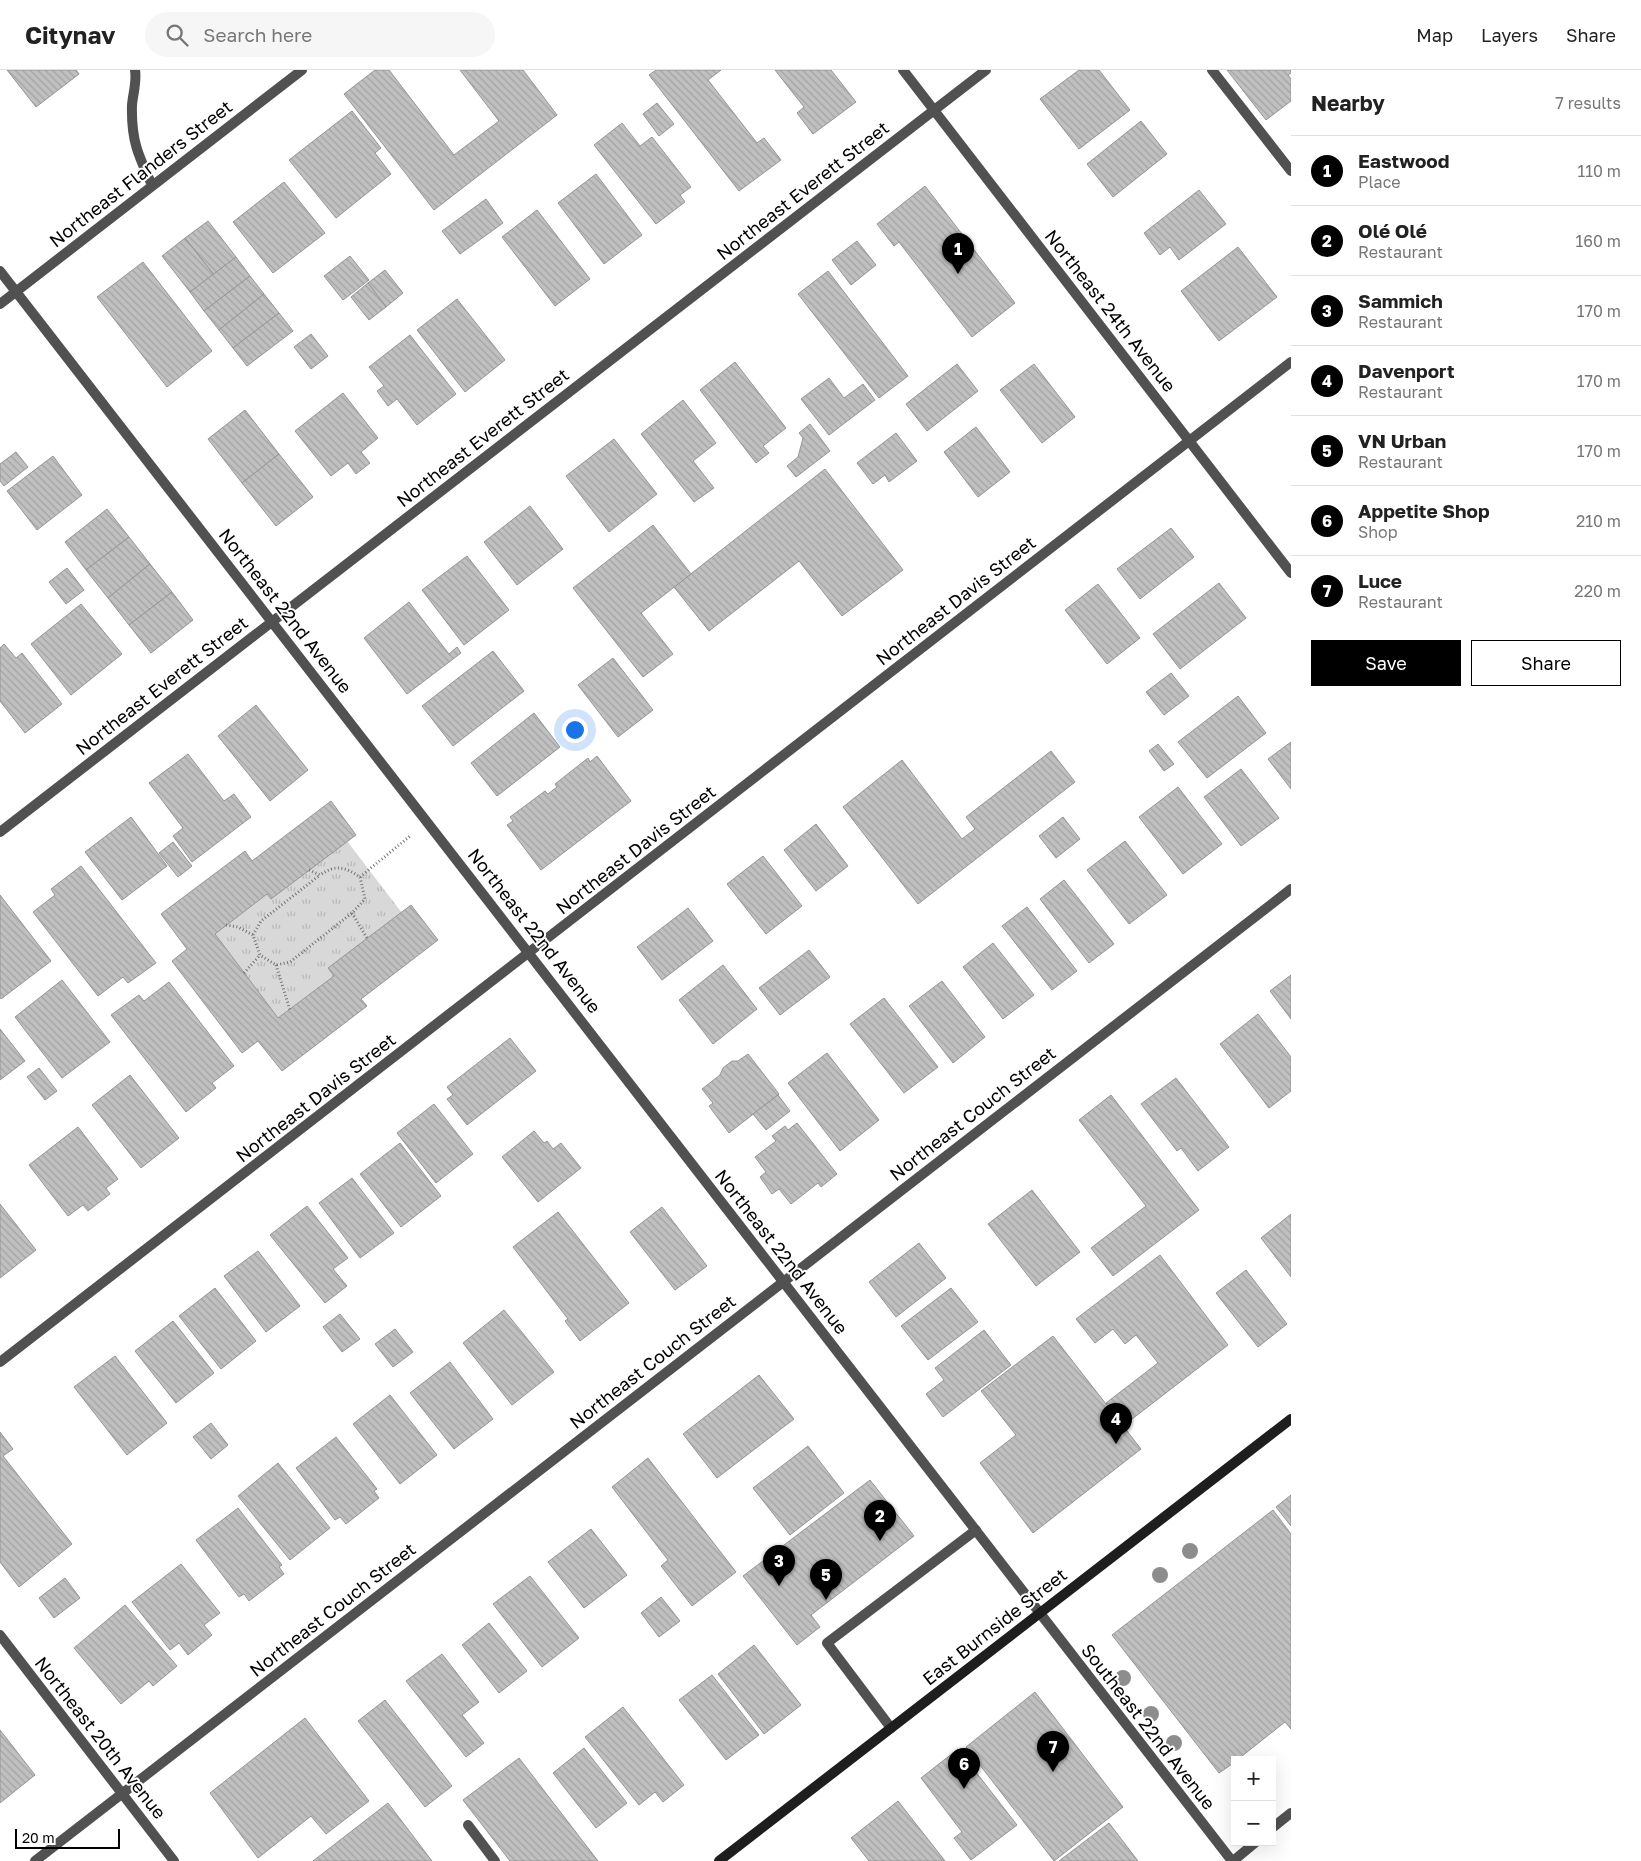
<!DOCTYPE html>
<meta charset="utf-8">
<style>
body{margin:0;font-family:"Golos Text",sans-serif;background:#f6f6f6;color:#222}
.controls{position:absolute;right:15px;bottom:15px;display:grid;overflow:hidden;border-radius:0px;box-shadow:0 5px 20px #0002}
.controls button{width:45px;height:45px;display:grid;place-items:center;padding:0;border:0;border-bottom:1px solid #e0e0e0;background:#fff;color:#222;font:25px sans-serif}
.scale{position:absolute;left:15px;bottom:12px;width:105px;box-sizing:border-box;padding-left:5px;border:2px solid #000;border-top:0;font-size:14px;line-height:18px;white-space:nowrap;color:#000;-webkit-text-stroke:4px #fff;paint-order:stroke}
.you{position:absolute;left:574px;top:659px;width:18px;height:18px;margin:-12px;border:4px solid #fff;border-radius:50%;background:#1a73e8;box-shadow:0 0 0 8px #1a73e833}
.badge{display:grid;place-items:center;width:32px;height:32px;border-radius:50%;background:#000;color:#fff;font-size:16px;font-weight:700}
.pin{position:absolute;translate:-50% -41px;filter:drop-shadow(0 1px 2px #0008)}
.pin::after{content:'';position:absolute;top:26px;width:18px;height:15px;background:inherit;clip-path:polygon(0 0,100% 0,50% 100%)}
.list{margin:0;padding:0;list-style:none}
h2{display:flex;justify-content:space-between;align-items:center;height:65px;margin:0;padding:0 20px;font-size:21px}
h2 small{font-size:16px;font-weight:400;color:#767676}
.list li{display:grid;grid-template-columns:32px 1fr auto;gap:15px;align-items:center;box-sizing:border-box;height:70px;padding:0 20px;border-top:1px solid #e0e0e0}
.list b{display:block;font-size:19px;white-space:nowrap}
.list p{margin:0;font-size:16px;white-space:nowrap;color:#767676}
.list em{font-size:16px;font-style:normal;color:#767676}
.actions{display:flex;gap:10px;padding:15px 20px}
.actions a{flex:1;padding:11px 0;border:1px solid #000;border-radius:0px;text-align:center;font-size:18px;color:#000}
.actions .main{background:#000;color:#fff}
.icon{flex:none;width:28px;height:28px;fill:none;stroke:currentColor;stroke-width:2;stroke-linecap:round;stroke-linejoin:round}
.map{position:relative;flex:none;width:1291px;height:1791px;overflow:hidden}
header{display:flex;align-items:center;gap:30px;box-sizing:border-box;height:70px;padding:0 25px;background:#fff;border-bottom:1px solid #e0e0e0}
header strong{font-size:24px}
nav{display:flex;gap:28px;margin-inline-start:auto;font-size:18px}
.search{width:350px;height:45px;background:#f6f6f6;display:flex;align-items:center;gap:12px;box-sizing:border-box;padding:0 18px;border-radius:28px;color:#767676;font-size:19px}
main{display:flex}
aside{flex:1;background:#fff}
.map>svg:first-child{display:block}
.grass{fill:url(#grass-tufts)}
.building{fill:url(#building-back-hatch);stroke:#959595}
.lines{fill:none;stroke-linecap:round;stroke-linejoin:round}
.path{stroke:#737373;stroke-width:3;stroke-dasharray:1 2.5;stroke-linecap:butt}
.service{stroke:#515151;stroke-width:10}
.minor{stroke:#515151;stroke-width:10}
.tertiary{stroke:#515151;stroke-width:10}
.secondary{stroke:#1e1e1e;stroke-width:10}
.tree{fill:#8d8d8d}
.labels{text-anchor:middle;stroke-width:4;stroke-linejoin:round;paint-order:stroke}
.street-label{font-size:18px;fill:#000;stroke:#fff}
</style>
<header>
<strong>Citynav</strong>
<div class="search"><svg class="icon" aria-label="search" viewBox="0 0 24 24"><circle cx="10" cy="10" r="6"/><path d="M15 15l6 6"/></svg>Search here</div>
<nav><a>Map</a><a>Layers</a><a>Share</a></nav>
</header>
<main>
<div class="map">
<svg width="1291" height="1791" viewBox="0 0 1291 1791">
<defs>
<pattern id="grass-tufts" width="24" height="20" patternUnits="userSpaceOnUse" patternTransform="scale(1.25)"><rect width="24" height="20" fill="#d8d8d8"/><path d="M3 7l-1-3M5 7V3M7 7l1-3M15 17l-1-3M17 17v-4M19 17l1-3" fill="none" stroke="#b8b8b8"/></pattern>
<pattern id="building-back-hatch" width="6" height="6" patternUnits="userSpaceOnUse" patternTransform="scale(1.25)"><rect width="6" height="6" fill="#c0c0c0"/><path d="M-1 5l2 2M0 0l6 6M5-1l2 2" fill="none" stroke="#a3a3a3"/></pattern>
</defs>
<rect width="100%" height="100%" fill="#fff"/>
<path class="grass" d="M347 771 402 843 328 898 334 906 278 948 215 864 267 824 271 829Z"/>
<g class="building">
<path d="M7 0H76L79 4 36 37Z"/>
<path d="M375 0H389L454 85 499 51 460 0H523L557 45 434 140 344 24Z"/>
<path d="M656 0H721L708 10 757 73 764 68 781 90 739 121 649 5Z"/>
<path d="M775 0H831L856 32 813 64 797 43 804 37Z"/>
<path d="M1079 0H1099L1130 40 1079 79 1040 29Z"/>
<path d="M1227 0H1291V3L1288 5 1291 9V31L1266 50Z"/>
<path d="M657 33 674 54 659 66 643 44Z"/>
<path d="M352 41 381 78 375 83 391 104 336 148 289 90Z"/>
<path d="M1141 51 1167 84 1113 127 1087 94Z"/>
<path d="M622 53 640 76 652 67 691 117 680 125 685 132 656 154 594 75Z"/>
<path d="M596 104 642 165 604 194 558 133Z"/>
<path d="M284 112 325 163 273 203 233 152Z"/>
<path d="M925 116 1015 233 972 267 899 172 894 176 877 154Z"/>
<path d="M1199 120 1226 154 1179 190 1170 177 1160 185 1144 163Z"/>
<path d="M486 129 503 153 460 184 442 161Z"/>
<path d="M537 140 590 209 555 236 502 167Z"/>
<path d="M208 151 236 187 214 205 185 168Z"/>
<path d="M185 168 214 205 190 222 162 186Z"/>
<path d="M857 171 876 195 851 215 832 190Z"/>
<path d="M1238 177 1277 227 1219 271 1181 221Z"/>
<path d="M350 186 369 210 343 230 324 206Z"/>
<path d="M236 187 250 206 204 241 190 222Z"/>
<path d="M143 192 212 281 167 317 97 227Z"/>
<path d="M385 200 403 223 386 237 368 213Z"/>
<path d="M828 201 908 306 879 328 798 224Z"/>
<path d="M250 206 264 224 219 260 204 241Z"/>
<path d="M368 213 386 237 369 250 351 227Z"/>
<path d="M264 224 279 243 233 278 219 260Z"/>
<path d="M457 229 505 290 465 322 417 260Z"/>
<path d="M279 243 293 261 247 296 233 278Z"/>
<path d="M311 264 328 286 311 299 294 277Z"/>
<path d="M410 265 456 324 417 355 397 329 388 336 377 321 384 316 369 297Z"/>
<path d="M735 292 786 358 763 376 769 383 756 393 700 320Z"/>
<path d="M957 294 978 321 927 361 906 334Z"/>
<path d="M1034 294 1075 347 1042 373 1000 320Z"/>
<path d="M829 308 844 328 863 314 875 330 829 365 801 329Z"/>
<path d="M343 323 378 368 361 382 370 393 356 404 348 393 331 406 295 361Z"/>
<path d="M683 330 716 373 693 391 714 418 694 432 641 364Z"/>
<path d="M245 340 279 384 242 413 208 369Z"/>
<path d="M810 354 830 381 796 407 787 396 798 387 803 368 799 363Z"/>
<path d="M976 357 1010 402 978 427 944 382Z"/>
<path d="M896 363 917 391 889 412 885 405 873 414 857 393Z"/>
<path d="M614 369 657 424 609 462 566 406Z"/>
<path d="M16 382 28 397 4 416 0 411V394Z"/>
<path d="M279 384 313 427 276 456 242 413Z"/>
<path d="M53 386 82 425 37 460 7 421Z"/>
<path d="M825 399 903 500 842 546 799 491 709 561 674 517Z"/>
<path d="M530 436 563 479 517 515 484 472Z"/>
<path d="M107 439 129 467 86 500 65 472Z"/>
<path d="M653 455 691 504 641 543 673 584 643 607 573 518Z"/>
<path d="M1171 458 1194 487 1140 529 1117 499Z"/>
<path d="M129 467 150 494 108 528 86 500Z"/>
<path d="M467 486 509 540 464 575 422 520Z"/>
<path d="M150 494 172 522 129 555 108 528Z"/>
<path d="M67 498 84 520 66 534 49 512Z"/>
<path d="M1219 513 1246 548 1180 599 1153 564Z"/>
<path d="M1098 514 1140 568 1107 594 1065 540Z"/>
<path d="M172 522 193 550 151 583 129 555Z"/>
<path d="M409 532 449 584 457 577 461 583 407 624 364 568Z"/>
<path d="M81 534 122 584 71 625 31 574Z"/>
<path d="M4 574 16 588 22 583 62 634 25 663 0 631V578Z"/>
<path d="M493 581 524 621 453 676 422 636Z"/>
<path d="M613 588 653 640 618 667 578 615Z"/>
<path d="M1171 603 1189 626 1164 645 1146 622Z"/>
<path d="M1238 626 1266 663 1207 708 1178 672Z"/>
<path d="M256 635 308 700 270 731 218 666Z"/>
<path d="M534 643 560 677 497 726 471 693Z"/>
<path d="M1291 672V719L1268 689Z"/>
<path d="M1158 674 1174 694 1164 701 1149 681Z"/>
<path d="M1051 681 1075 712 918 834 843 737 902 690 962 769 975 759 966 747Z"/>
<path d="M188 684 224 731 234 724 251 747 192 792 173 766 183 758 149 713Z"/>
<path d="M597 686 631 731 541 800 507 755 513 751 510 747 545 721 548 724 557 717 555 714 588 688 590 692Z"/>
<path d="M1241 699 1279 748 1241 776 1204 727Z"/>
<path d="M1178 717 1222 774 1183 804 1139 747Z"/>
<path d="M331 731 356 765 271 829 267 824 215 864 278 948 334 906 328 898 411 835 438 870 361 929 367 936 282 1001 258 971 242 983 172 891 187 879 161 844 245 781 252 791Z"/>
<path d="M131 747 167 796 122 830 85 782Z"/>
<path d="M1063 747 1080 769 1056 788 1039 766Z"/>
<path d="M816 754 848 796 816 821 784 780Z"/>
<path d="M1125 771 1167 825 1129 854 1087 800Z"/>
<path d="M173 772 192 796 178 807 159 783Z"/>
<path d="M763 786 802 836 766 864 727 814Z"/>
<path d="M81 796 156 893 128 913 123 907 98 926 33 842 55 825 51 819Z"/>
<path d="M1064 810 1114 874 1089 893 1040 829Z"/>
<path d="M0 825 51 891 1 929 0 927Z"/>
<path d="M1027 837 1077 901 1052 920 1002 856Z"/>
<path d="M688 838 713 871 662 910 637 877Z"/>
<path d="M993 873 1034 925 1003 949 963 897Z"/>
<path d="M809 880 830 907 780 945 759 918Z"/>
<path d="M723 895 757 939 713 974 679 930Z"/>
<path d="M1291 905V949L1270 921Z"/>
<path d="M62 910 110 972 62 1008 15 947Z"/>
<path d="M942 911 985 967 953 993 909 936Z"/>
<path d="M169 912 234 996 212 1013 216 1018 186 1042 111 945 139 925 144 931Z"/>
<path d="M884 928 938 997 904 1023 850 954Z"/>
<path d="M1258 944 1291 987V1021L1269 1038 1220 974Z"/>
<path d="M0 959 25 991 0 1010Z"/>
<path d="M510 968 536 1001 467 1055 447 1029 453 1025 447 1017Z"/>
<path d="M827 983 879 1050 840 1081 788 1013Z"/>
<path d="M748 984 779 1024 729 1063 709 1036 713 1033 702 1019 720 1005 723 998 732 991H738Z"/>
<path d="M39 998 57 1021 45 1030 27 1007Z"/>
<path d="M130 1005 179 1068 141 1098 92 1035Z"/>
<path d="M1176 1008 1229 1077 1198 1101 1181 1078 1177 1081 1141 1034Z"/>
<path d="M778 1025 790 1041 766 1060 753 1044Z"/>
<path d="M1111 1025 1199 1140 1113 1206 1091 1178 1146 1136 1079 1050Z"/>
<path d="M434 1034 473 1084 436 1113 397 1063Z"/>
<path d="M797 1053 837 1104 821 1117 818 1113 791 1134 779 1119 772 1124 760 1107 766 1102 755 1087 776 1071 772 1066 785 1056 788 1060Z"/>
<path d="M78 1057 118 1109 106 1118 110 1124 88 1141 83 1135 68 1146 29 1095Z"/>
<path d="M534 1061 544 1073 547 1071 553 1079 561 1073 581 1098 538 1132 502 1087Z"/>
<path d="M400 1073 441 1126 401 1157 360 1104Z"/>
<path d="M352 1108 394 1163 360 1188 319 1133Z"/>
<path d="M1032 1120 1080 1182 1036 1216 988 1154Z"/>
<path d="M0 1134 36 1180 0 1208Z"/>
<path d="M307 1136 348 1188 333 1199 347 1216 325 1233 270 1165Z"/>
<path d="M662 1137 707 1196 675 1220 630 1162Z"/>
<path d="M558 1142 629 1233 580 1271 565 1251 568 1249 513 1177Z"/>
<path d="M1291 1144V1207L1261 1168Z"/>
<path d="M919 1173 946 1208 896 1247 869 1212Z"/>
<path d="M258 1181 300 1236 266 1262 224 1206Z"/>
<path d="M1160 1185 1228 1275 1123 1356 1106 1333 1158 1293 1136 1265 1125 1274 1113 1259 1095 1273 1076 1249Z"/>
<path d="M1246 1200 1287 1254 1258 1277 1216 1223Z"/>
<path d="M215 1218 256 1271 221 1299 179 1246Z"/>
<path d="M951 1218 978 1252 928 1290 901 1256Z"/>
<path d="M504 1240 554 1302 512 1335 463 1273Z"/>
<path d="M340 1244 360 1269 342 1282 323 1257Z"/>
<path d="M173 1251 214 1303 176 1333 135 1281Z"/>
<path d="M395 1259 413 1282 393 1297 375 1274Z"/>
<path d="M984 1260 1011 1295 943 1347 926 1324 944 1310 935 1298Z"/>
<path d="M1053 1266 1141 1379 1033 1463 980 1393 1016 1365 981 1321Z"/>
<path d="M115 1286 167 1353 127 1385 74 1317Z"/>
<path d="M450 1292 493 1349 454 1379 410 1323Z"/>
<path d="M759 1305 794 1349 717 1408 683 1364Z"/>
<path d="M390 1325 437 1385 400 1414 353 1354Z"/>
<path d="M211 1353 228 1375 211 1389 193 1367Z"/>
<path d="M0 1362 13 1379 3 1386 72 1474 19 1517 0 1492Z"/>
<path d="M336 1367 377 1419 374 1421 379 1428 346 1454 340 1447 335 1450 296 1398Z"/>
<path d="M808 1376 844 1423 790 1465 753 1418Z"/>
<path d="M648 1388 736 1502 692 1536 661 1496 668 1490 612 1417Z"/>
<path d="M278 1393 330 1458 290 1490 238 1426Z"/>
<path d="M870 1410 914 1466 811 1545 820 1557 797 1575 743 1506Z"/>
<path d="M1291 1425V1456L1276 1437Z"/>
<path d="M238 1438 282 1495 279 1497 284 1504 249 1531 244 1524 239 1527 196 1470Z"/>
<path d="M1273 1440 1291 1464V1659L1285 1652 1237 1690H1235V1692L1219 1703 1112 1565Z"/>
<path d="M591 1459 627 1505 584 1538 548 1492Z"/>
<path d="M181 1494 220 1543 204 1555 212 1565 188 1585 179 1573 170 1580 132 1532Z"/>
<path d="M530 1506 579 1568 542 1597 493 1534Z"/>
<path d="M65 1508 80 1528 54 1548 39 1528Z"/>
<path d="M661 1527 680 1551 659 1567 641 1543Z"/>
<path d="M125 1535 177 1596 153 1616 149 1611 121 1634 74 1578Z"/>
<path d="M489 1553 527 1601 499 1623 462 1575Z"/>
<path d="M754 1575 801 1635 764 1664 718 1604Z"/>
<path d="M442 1584 479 1632 462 1645 484 1673 466 1687 406 1611Z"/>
<path d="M712 1605 759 1665 726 1690 679 1630Z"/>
<path d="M1035 1622 1123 1737 1054 1791 966 1677Z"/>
<path d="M385 1630 452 1716 425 1737 358 1651Z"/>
<path d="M623 1637 684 1715 663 1732 655 1722 639 1735 585 1667Z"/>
<path d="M305 1648 369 1731 326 1764 311 1746 258 1788 210 1723Z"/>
<path d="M0 1660 35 1705 0 1733Z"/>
<path d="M584 1678 627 1733 596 1758 553 1703Z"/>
<path d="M958 1679 1017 1755 971 1790 954 1768 962 1762 921 1708Z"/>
<path d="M519 1688 598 1791H510L463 1730Z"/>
<path d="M898 1731 945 1791H869L851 1768Z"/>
<path d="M388 1733 432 1791H313Z"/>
<path d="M1109 1753 1138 1791H1059Z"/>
</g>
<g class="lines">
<g class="path">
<path d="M309 800 320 805C336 794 345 797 360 807L365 829 352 843 290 892 276 895 260 885 253 865 261 851 320 805"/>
<path d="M360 807 410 766"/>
<path d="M352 843 367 868"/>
<path d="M226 855 238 857 253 865"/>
<path d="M276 895 290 940"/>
<path d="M244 903 260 885"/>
</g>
<g class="service">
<path d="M135 0C137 12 133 23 132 35 131 70 138 85 152 115"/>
<path d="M1212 0 1291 101"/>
<path d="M891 1658 827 1573 976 1460"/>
<path d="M468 1755 495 1791"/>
<path d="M1272 1758 1291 1743"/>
<path d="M1233 1791 1256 1772"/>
</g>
<g class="minor">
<path d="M903 0 1291 503"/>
<path d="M0 201 1232 1791"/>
<path d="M0 234 302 0"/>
<path d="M0 762 986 0"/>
<path d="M0 1292 1291 292"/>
<path d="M35 1791 1291 819"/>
</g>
<path class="tertiary" d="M0 1565 174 1791"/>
<path class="secondary" d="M719 1791 1291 1349"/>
</g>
<g class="tree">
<circle cx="1190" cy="1481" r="8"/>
<circle cx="1160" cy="1505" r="8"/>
<circle cx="1123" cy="1608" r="8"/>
<circle cx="1151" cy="1644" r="8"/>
<circle cx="1174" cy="1673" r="8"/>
</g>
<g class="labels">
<g class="street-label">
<text transform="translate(141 104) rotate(-38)" y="6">Northeast Flanders Street</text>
<text transform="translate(803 121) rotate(-38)" y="6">Northeast Everett Street</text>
<text transform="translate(1110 241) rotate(52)" y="6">Northeast 24th Avenue</text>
<text transform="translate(483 368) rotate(-38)" y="6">Northeast Everett Street</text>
<text transform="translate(956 531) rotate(-38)" y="6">Northeast Davis Street</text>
<text transform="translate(285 541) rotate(52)" y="6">Northeast 22nd Avenue</text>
<text transform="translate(162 616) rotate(-38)" y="6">Northeast Everett Street</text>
<text transform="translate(636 780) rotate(-38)" y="6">Northeast Davis Street</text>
<text transform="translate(534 861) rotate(52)" y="6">Northeast 22nd Avenue</text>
<text transform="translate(316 1028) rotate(-38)" y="6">Northeast Davis Street</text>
<text transform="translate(973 1044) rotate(-38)" y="6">Northeast Couch Street</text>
<text transform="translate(781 1182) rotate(52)" y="6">Northeast 22nd Avenue</text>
<text transform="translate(653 1292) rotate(-38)" y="6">Northeast Couch Street</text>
<text transform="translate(333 1540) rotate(-38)" y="6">Northeast Couch Street</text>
<text transform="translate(995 1557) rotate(-38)" y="6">East Burnside Street</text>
<text transform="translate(1148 1657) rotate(52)" y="6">Southeast 22nd Avenue</text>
<text transform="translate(100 1668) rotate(52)" y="6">Northeast 20th Avenue</text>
</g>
</g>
</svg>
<div class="controls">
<button>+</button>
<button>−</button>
</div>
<div class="scale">20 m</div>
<div class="you"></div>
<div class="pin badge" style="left:958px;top:204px">1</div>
<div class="pin badge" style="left:880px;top:1471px">2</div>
<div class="pin badge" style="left:779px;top:1516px">3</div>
<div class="pin badge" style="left:1116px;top:1374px">4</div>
<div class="pin badge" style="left:826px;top:1530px">5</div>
<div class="pin badge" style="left:964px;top:1719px">6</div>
<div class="pin badge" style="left:1053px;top:1702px">7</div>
</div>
<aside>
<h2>Nearby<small>7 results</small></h2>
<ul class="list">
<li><span class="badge">1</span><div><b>Eastwood</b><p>Place</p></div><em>110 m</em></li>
<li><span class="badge">2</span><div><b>Olé Olé</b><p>Restaurant</p></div><em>160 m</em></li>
<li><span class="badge">3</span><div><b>Sammich</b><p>Restaurant</p></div><em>170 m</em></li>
<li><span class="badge">4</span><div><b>Davenport</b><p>Restaurant</p></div><em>170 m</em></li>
<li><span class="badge">5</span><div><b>VN Urban</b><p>Restaurant</p></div><em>170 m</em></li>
<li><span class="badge">6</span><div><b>Appetite Shop</b><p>Shop</p></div><em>210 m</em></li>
<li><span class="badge">7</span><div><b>Luce</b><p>Restaurant</p></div><em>220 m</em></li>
</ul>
<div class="actions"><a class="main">Save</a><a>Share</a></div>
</aside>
</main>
